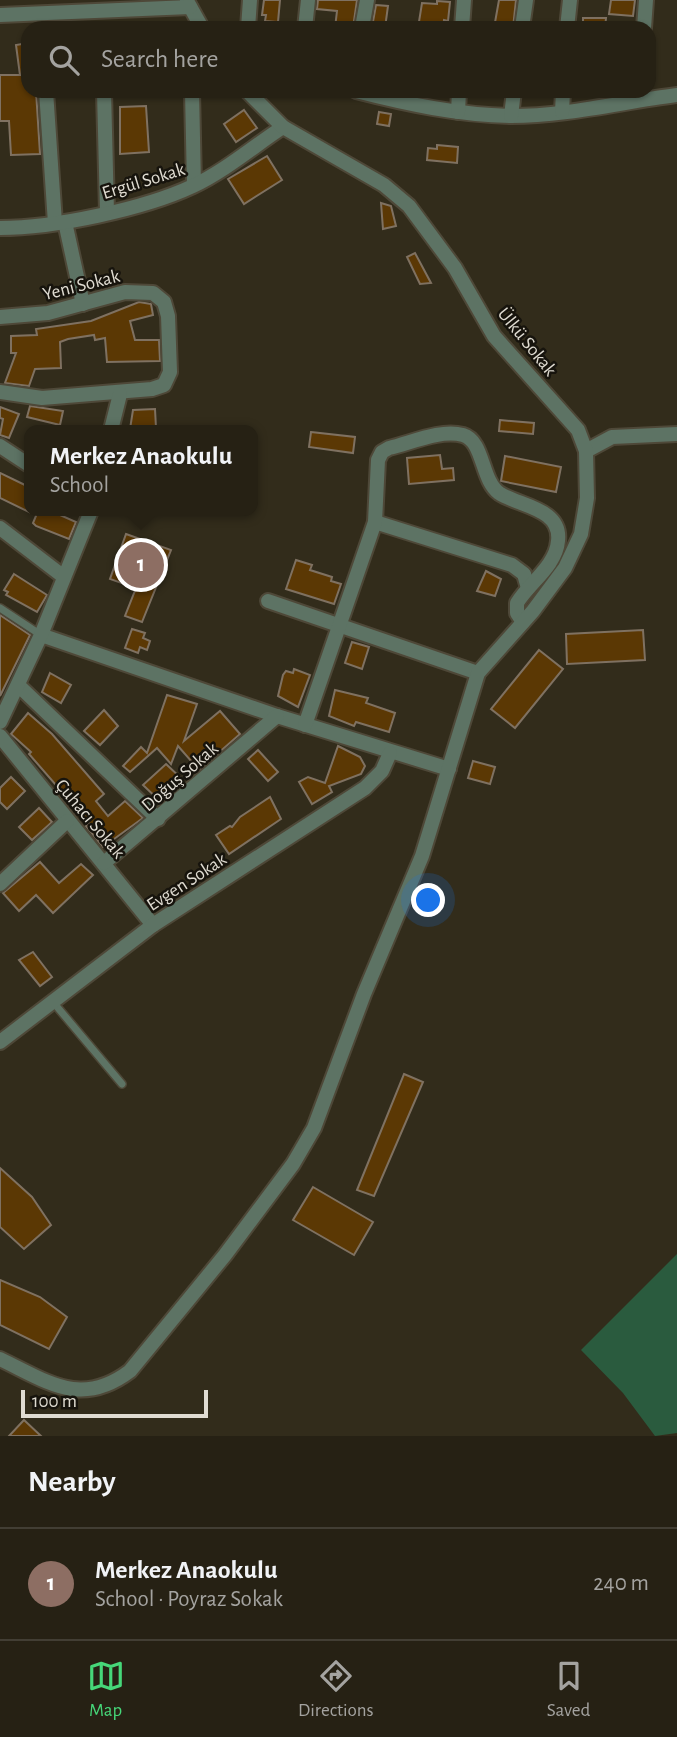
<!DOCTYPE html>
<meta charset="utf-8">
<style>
body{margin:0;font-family:"Alegreya Sans",sans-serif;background:#322e22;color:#f1f3f6}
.scale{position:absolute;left:21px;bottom:18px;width:187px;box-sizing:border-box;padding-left:7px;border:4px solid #e0dcd2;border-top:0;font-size:19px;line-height:24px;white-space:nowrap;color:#e0dcd2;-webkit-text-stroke:5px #17140d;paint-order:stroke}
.you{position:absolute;left:429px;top:901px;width:24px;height:24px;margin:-18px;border:5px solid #fff;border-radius:50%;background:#1a73e8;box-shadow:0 0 0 10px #1a73e833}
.badge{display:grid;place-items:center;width:46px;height:46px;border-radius:50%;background:#46d779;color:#fff;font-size:23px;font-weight:700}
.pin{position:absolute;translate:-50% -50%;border:4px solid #fff;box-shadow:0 2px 7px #0006}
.popup{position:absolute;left:24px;top:425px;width:234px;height:91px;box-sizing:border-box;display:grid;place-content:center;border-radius:14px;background:#262114;filter:drop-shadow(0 2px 5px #0005);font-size:23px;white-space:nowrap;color:#a4a3a0}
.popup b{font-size:26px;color:#f1f3f6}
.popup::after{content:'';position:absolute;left:50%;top:100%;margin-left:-14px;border:14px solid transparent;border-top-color:#262114}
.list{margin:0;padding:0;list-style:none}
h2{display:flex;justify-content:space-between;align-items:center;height:91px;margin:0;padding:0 28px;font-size:30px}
h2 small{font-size:23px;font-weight:400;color:#a4a3a0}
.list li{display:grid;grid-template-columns:46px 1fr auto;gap:21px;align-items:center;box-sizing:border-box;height:112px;padding:0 28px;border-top:2px solid #423e34}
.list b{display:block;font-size:26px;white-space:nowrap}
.list p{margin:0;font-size:23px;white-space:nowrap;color:#a4a3a0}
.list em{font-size:23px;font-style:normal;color:#a4a3a0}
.icon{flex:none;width:38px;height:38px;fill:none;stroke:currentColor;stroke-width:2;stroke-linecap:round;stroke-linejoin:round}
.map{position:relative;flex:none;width:677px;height:1436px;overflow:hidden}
.search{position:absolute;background:#262114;box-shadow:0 2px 5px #0004;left:21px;right:21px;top:21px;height:77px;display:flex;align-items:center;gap:18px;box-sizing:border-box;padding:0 24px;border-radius:21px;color:#a4a3a0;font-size:26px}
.sheet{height:203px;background:#262114}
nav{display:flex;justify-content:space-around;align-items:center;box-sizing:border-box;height:98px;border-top:2px solid #423e34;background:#262114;font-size:19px;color:#a4a3a0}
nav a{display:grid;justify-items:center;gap:4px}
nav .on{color:#46d779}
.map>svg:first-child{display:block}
.green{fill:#2a5b3e}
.building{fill:#5b3804;stroke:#7f7161;stroke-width:2}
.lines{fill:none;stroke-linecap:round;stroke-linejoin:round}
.lane-casing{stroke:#4e4838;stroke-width:10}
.street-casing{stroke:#4e4838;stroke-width:18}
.lane{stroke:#5d7364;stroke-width:7}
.street{stroke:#5d7364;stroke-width:14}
.labels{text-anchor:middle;stroke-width:5;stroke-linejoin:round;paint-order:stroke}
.street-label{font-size:19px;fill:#e0dcd2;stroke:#17140d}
</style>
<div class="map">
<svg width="677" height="1436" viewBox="0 0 677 1436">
<rect width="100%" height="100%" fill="#322c1b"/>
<path class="green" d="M677 1254V1433L655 1436 623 1393 581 1350Z"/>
<g class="building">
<path d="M264 0H280L278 22 265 21 266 15H262Z"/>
<path d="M318 0H357L353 28H335L337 11 317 9Z"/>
<path d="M499 0H516L513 28H494Z"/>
<path d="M611 0H635L633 16 609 14Z"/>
<path d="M437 1 450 2 448 21 444 20 443 28H418L422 3 437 4Z"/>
<path d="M376 5 388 6 385 28 372 27Z"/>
<path d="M583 18H606L605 28H583Z"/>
<path d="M28 43V91H36L40 154 11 155 9 121H0V75H20L16 45Z"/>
<path d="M146 106 149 152 120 154V107Z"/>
<path d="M244 110 257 128 236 142 224 124Z"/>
<path d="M379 112 391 114 389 126 377 124Z"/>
<path d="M437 145 458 147 457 163 427 160 428 148 437 149Z"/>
<path d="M267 156 282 180 244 204 228 179Z"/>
<path d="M381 203 391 206 396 226 383 229Z"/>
<path d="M415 253 431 283 420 284 407 257Z"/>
<path d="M139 302 151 304 153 315 130 321 135 340H159L160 361 107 362 105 338 95 340 94 335 68 339 60 342 61 368 35 369 29 386 5 383 16 353H11V336L37 335 36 329 91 321Z"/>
<path d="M30 406 63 411 60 425 27 417Z"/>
<path d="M0 407 19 414 9 438 0 435 3 419 0 418Z"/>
<path d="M155 409 156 428 130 429 133 410Z"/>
<path d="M500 420 534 423 533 434 499 431Z"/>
<path d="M311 432 355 437 353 453 309 447Z"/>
<path d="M440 455 442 469 453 468 454 480 409 484 407 458Z"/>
<path d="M505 456 561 467 556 492 501 481Z"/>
<path d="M0 473 29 487V512L0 498Z"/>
<path d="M38 511H51L76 522 69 539 36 526 33 523Z"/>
<path d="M126 534 171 550 142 622 125 616 136 588 110 579Z"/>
<path d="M296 560 312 565 310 570 332 577 331 581 341 584 334 604 286 589Z"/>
<path d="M486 571 501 579 495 596 477 591Z"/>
<path d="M14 574 47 595 37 612 6 595 8 592 4 590Z"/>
<path d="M0 615 30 635 0 696Z"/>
<path d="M132 629 145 633 143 638 150 641 147 650 140 647 138 653 125 648Z"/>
<path d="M643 630 645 660 567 664 566 634Z"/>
<path d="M352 642 369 647 362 669 345 663Z"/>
<path d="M539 650 563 669 515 728 491 709Z"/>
<path d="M294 669 310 675 298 707 278 696 283 675 286 671 293 673Z"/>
<path d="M50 673 71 685 61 703 42 692Z"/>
<path d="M335 690 368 698 366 703 395 713 389 732 356 722 354 726 329 716Z"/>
<path d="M167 695 197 704 184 741 220 711 240 734 199 770 178 746 171 764 157 748 130 772 123 766 141 747 147 753Z"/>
<path d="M104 710 118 726 100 745 84 731Z"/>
<path d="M28 713 52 734 104 794 96 801 108 816 125 801 143 818 103 847 86 826 89 823 29 754 31 752 11 734Z"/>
<path d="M338 746 360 757 365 766 361 774 329 786 332 792 312 804 299 782 308 777 325 783Z"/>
<path d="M258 750 278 772 268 781 248 759Z"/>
<path d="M473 761 495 767 490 784 468 778Z"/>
<path d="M166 764 183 780 161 802 143 785Z"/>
<path d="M11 777 25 791 7 809 0 802V788Z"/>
<path d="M270 797 281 819 229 854 216 835 230 826 232 827 240 817Z"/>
<path d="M39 808 52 822 32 840 19 827Z"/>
<path d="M40 862 59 883 81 864 93 875 53 913 36 895 19 911 3 893Z"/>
<path d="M33 952 52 977 40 986 19 960Z"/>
<path d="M404 1074 423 1082 374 1196 357 1190Z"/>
<path d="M0 1168 32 1197 51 1225 24 1249 0 1227Z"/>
<path d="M313 1187 373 1222 354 1255 293 1220Z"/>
<path d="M0 1280 40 1297 67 1317 49 1349 0 1325Z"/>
<path d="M24 1420 41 1436H9Z"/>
</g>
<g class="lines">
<defs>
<g id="lane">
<path d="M0 608 41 635"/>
<path d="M53 1002 122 1084"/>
</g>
<g id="street">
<path d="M187 1 202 28"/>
<path d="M0 15 190 7"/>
<path d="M248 28 250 0"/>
<path d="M305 28 308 0"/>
<path d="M362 28 367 0"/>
<path d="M462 28 464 0"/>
<path d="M522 28 526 0"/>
<path d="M567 28 570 0"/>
<path d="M644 28 646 0"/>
<path d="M46 91 55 223"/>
<path d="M104 91 107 212"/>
<path d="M192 91 194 185"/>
<path d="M356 91C407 104 458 115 511 116 566 116 622 102 677 95"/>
<path d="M458 112 459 91"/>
<path d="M562 112 563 91"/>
<path d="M511 116 514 91"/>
<path d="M65 222 83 304"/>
<path d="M0 228C54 228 144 209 193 186 225 171 254 146 283 127"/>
<path d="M0 317 48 313 125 292 153 293 164 302 168 316 170 372 164 385 152 389 42 398 0 392"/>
<path d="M111 430 120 394"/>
<path d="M0 446 29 465"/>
<path d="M586 451 612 437 677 434"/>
<path d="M375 522 512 565 524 574 528 588"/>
<path d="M0 528 64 577"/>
<path d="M268 601 478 673"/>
<path d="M41 635 277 716 449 769"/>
<path d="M18 685 158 819"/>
<path d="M0 722 41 635 91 511"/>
<path d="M305 725 375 522 378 460 382 452 389 448C411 443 440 429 463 435 484 441 481 480 499 493 518 506 562 508 558 541 556 566 529 583 517 603V613L523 622"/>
<path d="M0 736 153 925"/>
<path d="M104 863 277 716"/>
<path d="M0 884 67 821"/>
<path d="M0 1042 153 925 365 788 382 771 390 753"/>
<path d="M0 1359C48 1382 81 1408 130 1371L225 1255 293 1164 314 1128 364 994 422 856 478 673 533 611 565 568 581 534 587 498 586 451 578 430 494 336 455 268 409 206 384 185 283 127 247 91"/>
</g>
</defs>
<use href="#lane" class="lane-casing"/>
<use href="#street" class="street-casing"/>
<use href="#lane" class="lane"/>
<use href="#street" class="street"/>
</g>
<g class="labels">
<g class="street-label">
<text transform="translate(143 180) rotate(-17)" y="7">Ergül Sokak</text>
<text transform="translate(81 284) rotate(-14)" y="7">Yeni Sokak</text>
<text transform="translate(528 341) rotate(51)" y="7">Ülkü Sokak</text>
<text transform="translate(179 776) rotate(-41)" y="7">Doğuş Sokak</text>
<text transform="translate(91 818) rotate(50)" y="7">Çuhacı Sokak</text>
<text transform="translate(186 881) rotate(-33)" y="7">Evgen Sokak</text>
</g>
</g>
</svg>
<div class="scale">100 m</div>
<div class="you"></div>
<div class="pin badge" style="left:141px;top:565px;background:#8d6e63">1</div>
<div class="popup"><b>Merkez Anaokulu</b>School</div>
<div class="search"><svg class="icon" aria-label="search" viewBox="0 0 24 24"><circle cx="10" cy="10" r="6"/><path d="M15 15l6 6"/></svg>Search here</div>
</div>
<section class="sheet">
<h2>Nearby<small></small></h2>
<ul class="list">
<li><span class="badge" style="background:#8d6e63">1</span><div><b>Merkez Anaokulu</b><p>School · Poyraz Sokak</p></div><em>240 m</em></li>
</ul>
</section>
<nav>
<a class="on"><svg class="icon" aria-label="map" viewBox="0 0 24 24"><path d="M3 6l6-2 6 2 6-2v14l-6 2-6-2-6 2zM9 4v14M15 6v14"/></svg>Map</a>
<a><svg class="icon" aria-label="directions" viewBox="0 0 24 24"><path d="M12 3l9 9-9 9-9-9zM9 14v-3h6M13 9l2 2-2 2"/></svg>Directions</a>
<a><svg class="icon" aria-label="saved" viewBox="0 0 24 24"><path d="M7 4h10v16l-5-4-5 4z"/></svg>Saved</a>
</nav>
